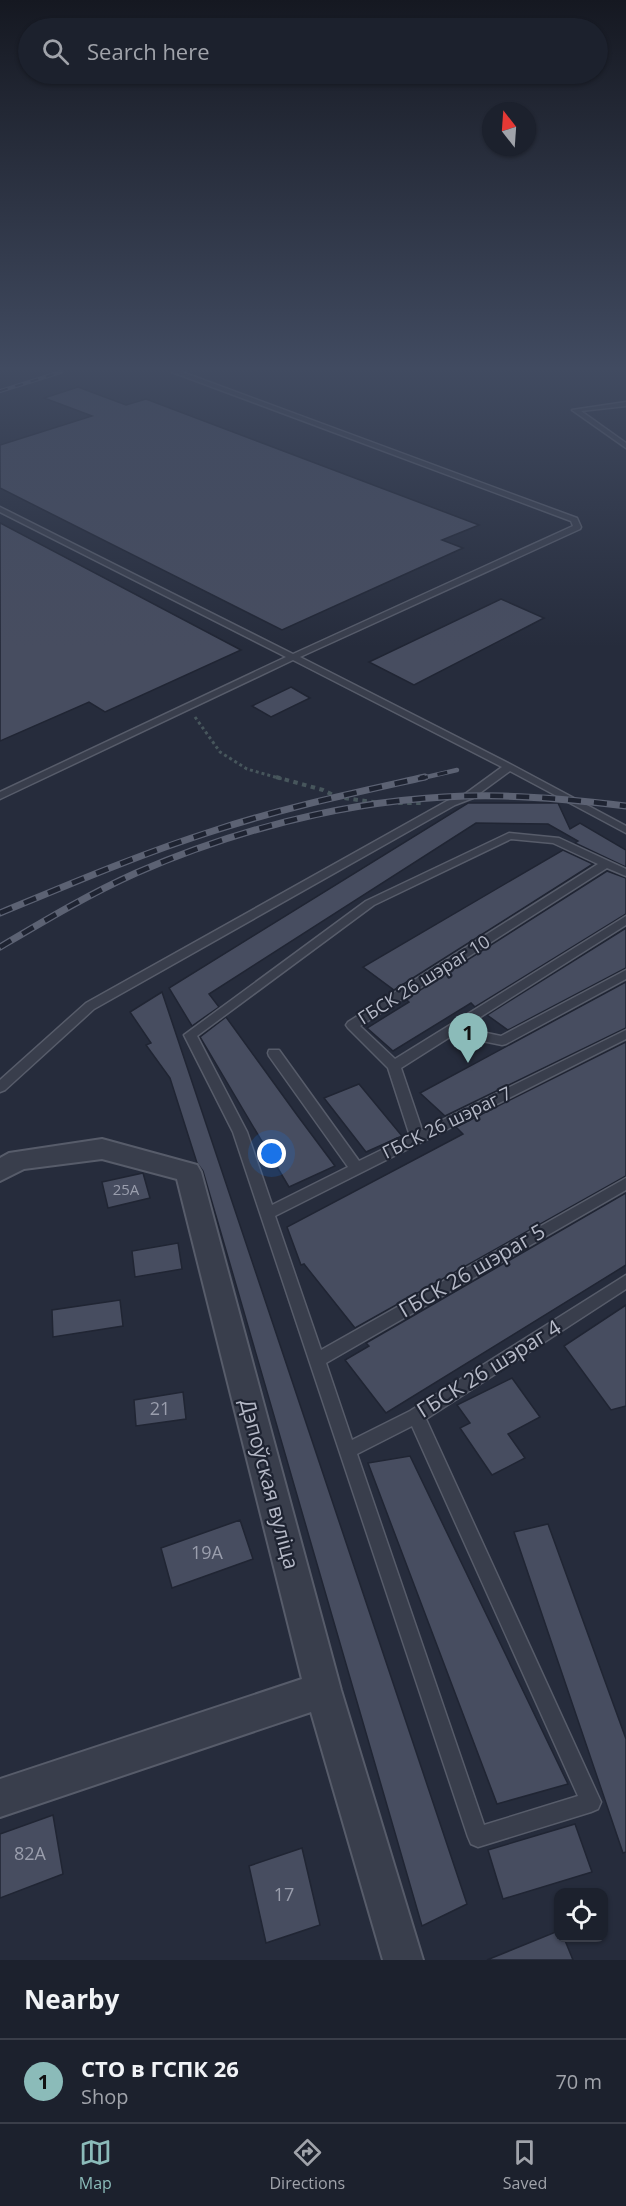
<!DOCTYPE html>
<meta charset="utf-8">
<style>
body{margin:0;font-family:"Open Sans",sans-serif;background:#252935;color:#f1f3f6}
.controls{position:absolute;right:18px;bottom:18px;display:grid;overflow:hidden;border-radius:12px;box-shadow:0 2px 4px #0004}
.controls button{width:54px;height:54px;display:grid;place-items:center;padding:0;border:0;border-bottom:2px solid #3a3e49;background:#1c212d;color:#f1f3f6;font:30px sans-serif}
.compass{position:absolute;left:482px;top:102px;width:54px;height:54px;border-radius:50%;background:#1c212d;box-shadow:0 2px 4px #0004;rotate:343deg}
.you{position:absolute;left:272px;top:1154px;width:21px;height:21px;margin:-15px;border:4px solid #fff;border-radius:50%;background:#1a73e8;box-shadow:0 0 0 9px #1a73e833}
.badge{display:grid;place-items:center;width:39px;height:39px;border-radius:50%;background:#8bbbb9;color:#111;font-size:20px;font-weight:700}
.pin{position:absolute;translate:-50% -50px;filter:drop-shadow(0 2px 3px #0008)}
.pin::after{content:'';position:absolute;top:32px;width:21px;height:18px;background:inherit;clip-path:polygon(0 0,100% 0,50% 100%)}
.list{margin:0;padding:0;list-style:none}
h2{display:flex;justify-content:space-between;align-items:center;height:78px;margin:0;padding:0 24px;font-size:26px}
h2 small{font-size:20px;font-weight:400;color:#a0a3aa}
.list li{display:grid;grid-template-columns:39px 1fr auto;gap:18px;align-items:center;box-sizing:border-box;height:84px;padding:0 24px;border-top:2px solid #3a3e49}
.list b{display:block;font-size:22px;white-space:nowrap}
.list p{margin:0;font-size:20px;white-space:nowrap;color:#a0a3aa}
.list em{font-size:20px;font-style:normal;color:#a0a3aa}
.icon{flex:none;width:33px;height:33px;fill:none;stroke:currentColor;stroke-width:2;stroke-linecap:round;stroke-linejoin:round}
.map{position:relative;flex:none;width:626px;height:1960px;overflow:hidden}
.search{position:absolute;background:#1c212d;box-shadow:0 2px 4px #0004;left:18px;right:18px;top:18px;height:66px;display:flex;align-items:center;gap:15px;box-sizing:border-box;padding:0 21px;border-radius:33px;color:#a0a3aa;font-size:22px}
.sheet{height:162px;background:#1c212d}
nav{display:flex;justify-content:space-around;align-items:center;box-sizing:border-box;height:84px;border-top:2px solid #3a3e49;background:#1c212d;font-size:16px;color:#a0a3aa}
nav a{display:grid;justify-items:center;gap:3px}
nav .on{color:#8bbbb9}
.map>svg:first-child{display:block}
.building{fill:#474d60;stroke:#202533;stroke-width:1.5}
.lines{fill:none;stroke-linecap:round;stroke-linejoin:round}
.lane-casing{stroke:#575c6a;stroke-width:3}
.street-casing{stroke:#575c6a;stroke-width:4}
.path-far1{stroke:#47565c;stroke-width:3;stroke-dasharray:3 3;stroke-linecap:butt}
.path{stroke:#47565c;stroke-width:4;stroke-dasharray:4.5 4.5;stroke-linecap:butt}
.lane{fill:#393e4c;fill-rule:evenodd}
.street{fill:#393e4c;fill-rule:evenodd}
.rail-far2-casing{stroke:#5c6273;stroke-width:4}
.rail-far1-casing{stroke:#5c6273;stroke-width:4.5}
.rail-casing{stroke:#5c6273;stroke-width:7}
.rail-far2{stroke:#1e2331;stroke-width:2;stroke-dasharray:8;stroke-linecap:butt}
.rail-far1{stroke:#1e2331;stroke-width:3;stroke-dasharray:10;stroke-linecap:butt}
.rail{stroke:#1e2331;stroke-width:4.5;stroke-dasharray:13;stroke-linecap:butt}
.labels{text-anchor:middle;stroke-width:4.5;stroke-linejoin:round;paint-order:stroke}
.number-label{font-size:15px;fill:#9a9ead}
.street-label{font-size:18px;fill:#b5b9c7;stroke:#1e2331}
.near-number-label{font-size:18px;fill:#9a9ead}
.near-street-label{font-size:21px;fill:#b5b9c7;stroke:#1e2331}
</style>
<div class="map">
<svg width="626" height="1960" viewBox="0 0 626 1960">
<rect width="100%" height="100%" fill="#262c3c"/>
<g class="building">
<path d="M78 387 126 405 146 399 479 525 442 540 463 548 282 630 0 488V445L92 416 44 398Z"/>
<path d="M0 523 241 650 105 712 89 702 0 741Z"/>
<path d="M501 599 544 618 414 685 369 662Z"/>
<path d="M291 687 310 698 271 717 252 706Z"/>
<path d="M468 803H558L570 829 580 823 626 850V867L575 843 578 841 548 824 476 823 209 994 219 1007 192 1026 169 988Z"/>
<path d="M563 850 593 864 394 990 363 967Z"/>
<path d="M607 871 626 878V914L475 1007 471 1003 393 1051 367 1028 409 1002 406 999Z"/>
<path d="M626 928V968L508 1030 487 1015Z"/>
<path d="M626 982V1028L445 1116 420 1093Z"/>
<path d="M162 992 467 1904 422 1926 203 1171 197 1163 170 1078 146 1045 151 1043 130 1012Z"/>
<path d="M226 1017 297 1115 335 1166 289 1187 200 1037Z"/>
<path d="M626 1042V1176L355 1328 304 1264 301 1265 287 1227 463 1134 456 1127Z"/>
<path d="M359 1084 402 1136 366 1152 324 1098Z"/>
<path d="M143 1173 150 1198 108 1208 102 1182Z"/>
<path d="M626 1193V1265L386 1413 345 1360 369 1346 366 1343Z"/>
<path d="M178 1243 182 1269 135 1277 132 1251Z"/>
<path d="M120 1300 123 1326 53 1337 52 1310Z"/>
<path d="M626 1305V1406L611 1410 564 1346Z"/>
<path d="M512 1378 540 1417 508 1434 525 1458 492 1475 460 1428 470 1423 457 1405Z"/>
<path d="M183 1392 186 1419 136 1426 134 1400Z"/>
<path d="M410 1456 568 1784 497 1804 368 1463Z"/>
<path d="M240 1520 253 1559 172 1588 161 1548Z"/>
<path d="M548 1524 626 1739V1852L623 1853 514 1532Z"/>
<path d="M53 1815 63 1874 0 1898V1834Z"/>
<path d="M575 1824 592 1872 503 1899 488 1850Z"/>
<path d="M302 1848 320 1925 266 1943 249 1866Z"/>
<path d="M558 1931V1938H564L573 1960H487Z"/>
</g>
<g class="lines">
<defs>
<g id="lane">
<path d="M172 372H182L577 518 581 527 580 529 300 657 512 765 626 826V833L510 771 473 798 455 805 94 1009 5 1090 0 1092V1080L86 1003 447 801 465 794 502 767 293 660 0 799V792L286 657 0 512V507L293 654 573 526 571 521Z"/>
<path d="M626 402V406L581 411 626 443V448L572 410Z"/>
<path d="M509 833 559 838 626 869V876L607 868 360 1026 395 1059 626 916V925L463 1028 501 1036 626 970V979L506 1044 502 1045 453 1035 401 1068 422 1130 626 1030V1039L275 1216 321 1350 626 1178V1190L326 1363 352 1440 410 1411 626 1275V1289L426 1419 601 1802 598 1809 591 1812 478 1847 471 1844 468 1837 233 1132 184 1035 366 901ZM511 839 553 843 598 864 348 1022 346 1025 348 1028 388 1068 410 1136 359 1161 279 1050H269L268 1053 269 1056 348 1167 272 1205 247 1132 197 1036 374 905ZM412 1426 578 1796 484 1825 357 1454Z"/>
</g>
<path id="street" d="M102 1139 197 1165 201 1172 341 1690 423 1960H383L311 1712 0 1817V1779L302 1679 177 1179 102 1159 24 1169 0 1181V1158L9 1153Z"/>
</defs>
<use href="#lane" class="lane-casing"/>
<use href="#street" class="street-casing"/>
<path class="path-far1" d="M195 717 220 752 247 769 282 779"/>
<path class="path" d="M276 777 323 790 337 797 380 803H421"/>
<use href="#lane" class="lane"/>
<use href="#street" class="street"/>
<defs>
<path id="rail-far2" d="M0 391 61 372"/>
<path id="rail-far1" d="M418 779 457 770"/>
<g id="rail">
<path d="M0 913C70 884 140 854 213 831 282 808 354 793 425 777"/>
<path d="M0 947C44 921 89 894 136 873 251 823 378 793 503 796 545 797 585 801 626 806"/>
</g>
</defs>
<use href="#rail-far2" class="rail-far2-casing"/>
<use href="#rail-far1" class="rail-far1-casing"/>
<use href="#rail" class="rail-casing"/>
<use href="#rail-far2" class="rail-far2"/>
<use href="#rail-far1" class="rail-far1"/>
<use href="#rail" class="rail"/>
</g>
<linearGradient id="sky" x2="0" y2="1"><stop stop-color="#151821"/><stop offset="0.57" stop-color="#414b61"/><stop offset="1" stop-color="#414b61" stop-opacity="0"/></linearGradient>
<rect width="626" height="647" fill="url(#sky)"/>
<g class="labels">
<g class="number-label">
<text x="126" y="1195">25А</text>
</g>
<g class="street-label">
<text transform="translate(424 980) rotate(-32)" y="6">ГБСК 26 шэраг 10</text>
<text transform="translate(447 1123) rotate(-26)" y="6">ГБСК 26 шэраг 7</text>
</g>
<g class="near-number-label">
<text x="160" y="1415">21</text>
<text x="207" y="1559">19А</text>
<text x="30" y="1860">82А</text>
<text x="284" y="1901">17</text>
</g>
<g class="near-street-label">
<text transform="translate(472 1271) rotate(-30)" y="7">ГБСК 26 шэраг 5</text>
<text transform="translate(489 1369) rotate(-32)" y="7">ГБСК 26 шэраг 4</text>
<text transform="translate(269 1484) rotate(75)" y="7">Дэпоўская вуліца</text>
</g>
</g>
</svg>
<div class="controls">
<button><svg class="icon" aria-label="locate" viewBox="0 0 24 24"><circle cx="12" cy="12" r="6"/><path d="M12 2v4M12 18v4M2 12h4M18 12h4"/></svg></button>
</div>
<svg class="compass" viewBox="-18 -18 36 36"><path d="M0-13l5 13h-10z" fill="#e53935"/><path d="M0 13l5-13h-10z" fill="#a0a3aa"/></svg>
<div class="you"></div>
<div class="pin badge" style="left:468px;top:1063px">1</div>
<div class="search"><svg class="icon" aria-label="search" viewBox="0 0 24 24"><circle cx="10" cy="10" r="6"/><path d="M15 15l6 6"/></svg>Search here</div>
</div>
<section class="sheet">
<h2>Nearby<small></small></h2>
<ul class="list">
<li><span class="badge">1</span><div><b>СТО в ГСПК 26</b><p>Shop</p></div><em>70 m</em></li>
</ul>
</section>
<nav>
<a class="on"><svg class="icon" aria-label="map" viewBox="0 0 24 24"><path d="M3 6l6-2 6 2 6-2v14l-6 2-6-2-6 2zM9 4v14M15 6v14"/></svg>Map</a>
<a><svg class="icon" aria-label="directions" viewBox="0 0 24 24"><path d="M12 3l9 9-9 9-9-9zM9 14v-3h6M13 9l2 2-2 2"/></svg>Directions</a>
<a><svg class="icon" aria-label="saved" viewBox="0 0 24 24"><path d="M7 4h10v16l-5-4-5 4z"/></svg>Saved</a>
</nav>
